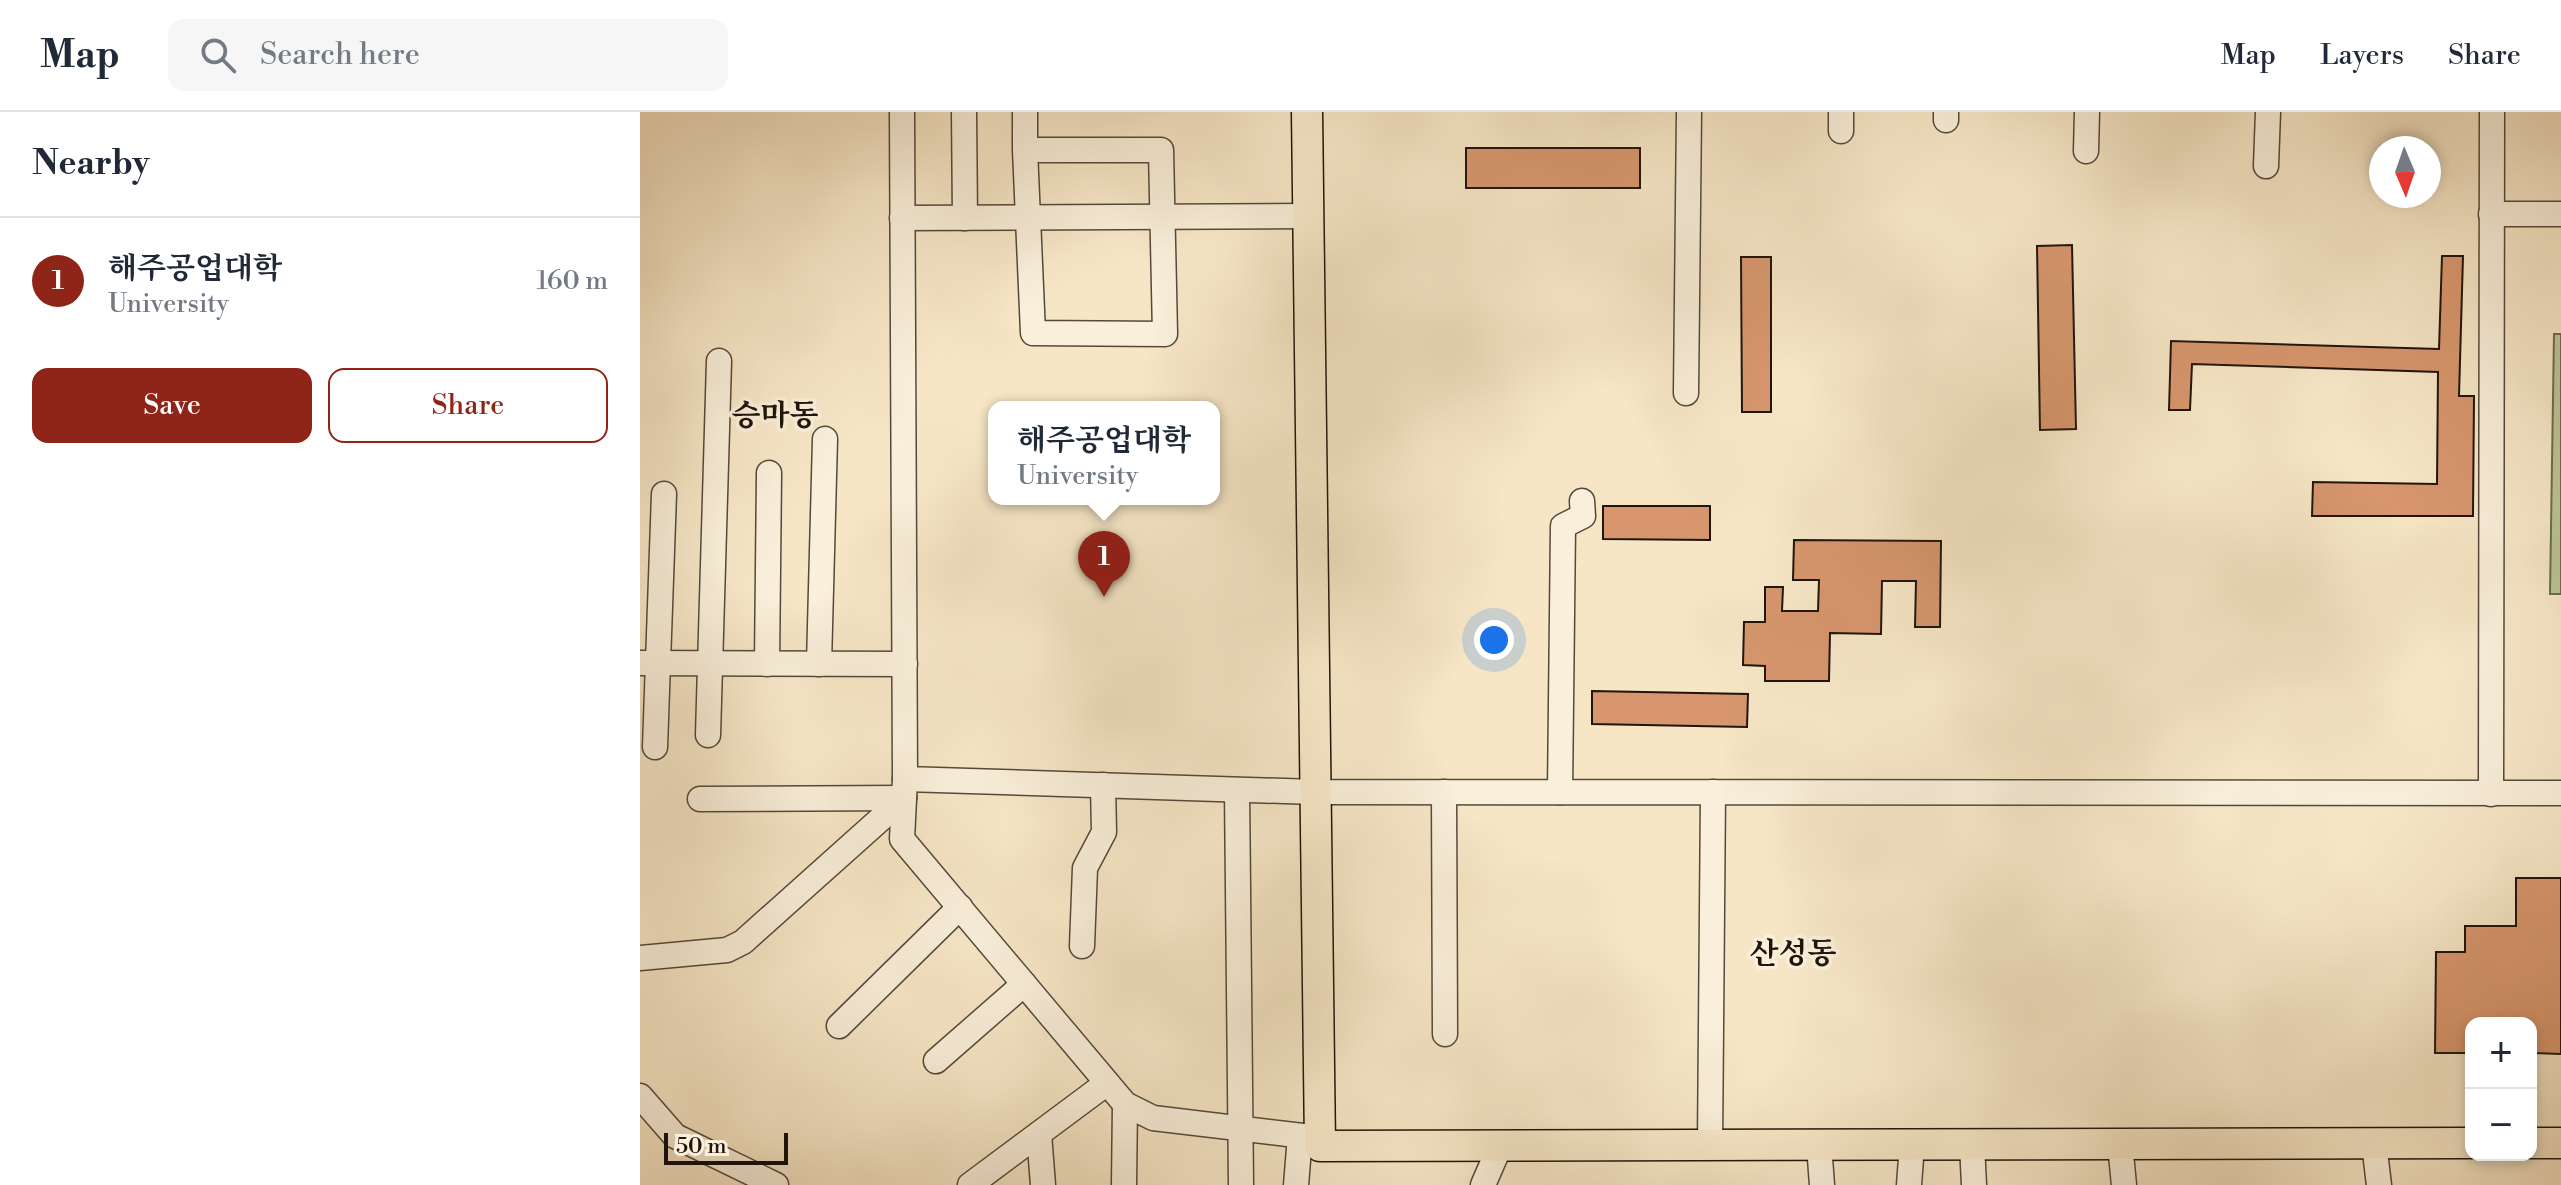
<!DOCTYPE html>
<meta charset="utf-8">
<style>
body{margin:0;font-family:"Libre Bodoni","Noto Serif KR",serif;background:#f6f6f7;color:#1f2937}
.controls{position:absolute;right:24px;bottom:24px;display:grid;overflow:hidden;border-radius:16px;box-shadow:0 4px 12px #0003}
.controls button{width:72px;height:72px;display:grid;place-items:center;padding:0;border:0;border-bottom:2px solid #e0e1e3;background:#fff;color:#1f2937;font:40px sans-serif}
.compass{position:absolute;left:1729px;top:24px;width:72px;height:72px;border-radius:50%;background:#fff;box-shadow:0 4px 12px #0003;rotate:178deg}
.scale{position:absolute;left:24px;bottom:20px;width:124px;box-sizing:border-box;padding-left:8px;border:4px solid #1f150c;border-top:0;font-size:22px;line-height:28px;white-space:nowrap;color:#1f150c;-webkit-text-stroke:6px #f9efda;paint-order:stroke}
.you{position:absolute;left:854px;top:528px;width:28px;height:28px;margin:-20px;border:6px solid #fff;border-radius:50%;background:#1a73e8;box-shadow:0 0 0 12px #1a73e833}
.badge{display:grid;place-items:center;width:52px;height:52px;border-radius:50%;background:#8f2418;color:#fff;font-size:26px;font-weight:700}
.pin{position:absolute;translate:-50% -66px;filter:drop-shadow(0 2px 4px #0008)}
.pin::after{content:'';position:absolute;top:42px;width:28px;height:24px;background:inherit;clip-path:polygon(0 0,100% 0,50% 100%)}
.popup{position:absolute;left:348px;top:289px;width:232px;height:104px;box-sizing:border-box;display:grid;place-content:center;border-radius:16px;background:#fff;filter:drop-shadow(0 2px 6px #0005);font-size:26px;white-space:nowrap;color:#747a83}
.popup b{font-size:30px;color:#1f2937}
.popup::after{content:'';position:absolute;left:50%;top:100%;margin-left:-16px;border:16px solid transparent;border-top-color:#fff}
.list{margin:0;padding:0;list-style:none}
h2{display:flex;justify-content:space-between;align-items:center;height:104px;margin:0;padding:0 32px;font-size:34px}
h2 small{font-size:26px;font-weight:400;color:#747a83}
.list li{display:grid;grid-template-columns:52px 1fr auto;gap:24px;align-items:center;box-sizing:border-box;height:128px;padding:0 32px;border-top:2px solid #e0e1e3}
.list b{display:block;font-size:30px;white-space:nowrap}
.list p{margin:0;font-size:26px;white-space:nowrap;color:#747a83}
.list em{font-size:26px;font-style:normal;color:#747a83}
.actions{display:flex;gap:16px;padding:24px 32px}
.actions a{flex:1;padding:18px 0;border:2px solid #8f2418;border-radius:16px;text-align:center;font-size:28px;color:#8f2418}
.actions .main{background:#8f2418;color:#fff}
.icon{flex:none;width:44px;height:44px;fill:none;stroke:currentColor;stroke-width:2;stroke-linecap:round;stroke-linejoin:round}
.map{position:relative;flex:none;width:1921px;height:1073px;overflow:hidden}
header{display:flex;align-items:center;gap:48px;box-sizing:border-box;height:112px;padding:0 40px;background:#fff;border-bottom:2px solid #e0e1e3}
header strong{font-size:38px}
nav{display:flex;gap:44px;margin-inline-start:auto;font-size:28px}
.search{width:560px;height:72px;background:#f6f6f7;display:flex;align-items:center;gap:20px;box-sizing:border-box;padding:0 28px;border-radius:16px;color:#747a83;font-size:30px}
main{display:flex}
aside{flex:1;background:#fff}
.map>svg:first-child{display:block}
.green{fill:#bbc596;stroke:#6d6d51;stroke-width:2}
.building{fill:#d7966d;stroke:#1f150c;stroke-width:2}
.lines{fill:none;stroke-linecap:round;stroke-linejoin:round}
.minor-casing{stroke:#55493a;stroke-width:27}
.major-casing{stroke:#1f150c;stroke-width:33}
.minor{stroke:#f9efda;stroke-width:24}
.major{stroke:#f6e6c6;stroke-width:30}
.labels{text-anchor:middle;stroke-width:7;stroke-linejoin:round;paint-order:stroke}
.quarter-label{font-size:30px;font-weight:bold;fill:#1f150c;stroke:#f9efda}
</style>
<header>
<strong>Map</strong>
<div class="search"><svg class="icon" aria-label="search" viewBox="0 0 24 24"><circle cx="10" cy="10" r="6"/><path d="M15 15l6 6"/></svg>Search here</div>
<nav><a>Map</a><a>Layers</a><a>Share</a></nav>
</header>
<main>
<aside>
<h2>Nearby<small></small></h2>
<ul class="list">
<li><span class="badge">1</span><div><b>해주공업대학</b><p>University</p></div><em>160 m</em></li>
</ul>
<div class="actions"><a class="main">Save</a><a>Share</a></div>
</aside>
<div class="map">
<svg width="1921" height="1073" viewBox="0 0 1921 1073">
<rect width="100%" height="100%" fill="#f6e6c6"/>
<filter id="stains"><feTurbulence type="fractalNoise" baseFrequency=".0025" numOctaves="4"/><feColorMatrix values="0 0 0 0 .2 0 0 0 0 .09 0 0 0 0 .02 0 0 0 .5 -.17"/></filter>
<radialGradient id="worn" r=".72"><stop offset=".6" stop-color="#630" stop-opacity="0"/><stop offset="1" stop-color="#630" stop-opacity=".3"/></radialGradient>
<path class="green" d="M1914 222H1921V482H1910Z"/>
<g class="building">
<rect x="826" y="36" width="174" height="40"/>
<path d="M1432 133 1436 317 1400 318 1397 134Z"/>
<path d="M1802 144H1823L1819 284H1834L1833 404H1672L1673 370 1797 372 1798 260 1552 252 1550 298H1529L1531 229 1799 237Z"/>
<path d="M1101 145H1131V300H1102Z"/>
<path d="M963 394H1070V428L963 427Z"/>
<path d="M1154 428 1301 429 1300 515H1275L1276 469H1242L1241 522 1190 521 1189 569H1125V554L1103 553 1104 510H1125V475H1143L1142 499H1178L1179 468H1153Z"/>
<path d="M952 579 1108 582 1107 615 952 612Z"/>
<path d="M1876 766H1921V942L1891 941V911H1831V941H1795L1796 840H1825V814H1876Z"/>
</g>
<g class="lines">
<defs>
<g id="minor">
<path d="M262 0 265 667 675 680 1921 681"/>
<path d="M324 0 325 106"/>
<path d="M385 0V38H521L525 222 393 221 385 38"/>
<path d="M1306 0V8"/>
<path d="M1201 19V0"/>
<path d="M1446 39 1447 0"/>
<path d="M1626 54 1628 0"/>
<path d="M1851 102H1921"/>
<path d="M262 106 668 104"/>
<path d="M1046 281 1049 0"/>
<path d="M0 551 265 552"/>
<path d="M127 552 129 361"/>
<path d="M179 552 185 327"/>
<path d="M68 623 79 249"/>
<path d="M15 635 24 382"/>
<path d="M265 667 262 727 485 992 513 1006 680 1026"/>
<path d="M597 678 601 1073"/>
<path d="M804 680 805 922"/>
<path d="M920 680 923 414 943 404 942 389"/>
<path d="M1851 682 1852 0"/>
<path d="M60 687 264 686"/>
<path d="M442 834 445 756 464 720 463 673"/>
<path d="M0 846 87 838 103 830 264 686"/>
<path d="M199 914 320 795"/>
<path d="M296 949 384 872"/>
<path d="M0 984 35 1024 136 1073"/>
<path d="M399 1022 403 1073"/>
<path d="M1480 1032 1484 1073"/>
<path d="M1734 1032 1739 1073"/>
<path d="M1070 1033 1073 680"/>
<path d="M1179 1033 1182 1073"/>
<path d="M1332 1033 1334 1073"/>
<path d="M330 1073 467 971"/>
<path d="M484 1073 485 992"/>
<path d="M656 1073 660 1024"/>
<path d="M843 1073 860 1034"/>
<path d="M1269 1073 1272 1033"/>
</g>
<g id="major">
<path d="M667 0 680 1034 1831 1031"/>
<path d="M1891 1031H1921"/>
</g>
</defs>
<use href="#minor" class="minor-casing"/>
<use href="#major" class="major-casing"/>
<use href="#minor" class="minor"/>
<use href="#major" class="major"/>
</g>
<g class="labels">
<g class="quarter-label">
<text x="135" y="313">승마동</text>
<text x="1153" y="851">산성동</text>
</g>
</g>
<rect width="100%" height="100%" filter="url(#stains)"/>
<rect width="100%" height="100%" fill="url(#worn)"/>
</svg>
<div class="controls">
<button>+</button>
<button>−</button>
</div>
<svg class="compass" viewBox="-18 -18 36 36"><path d="M0-13l5 13h-10z" fill="#e53935"/><path d="M0 13l5-13h-10z" fill="#747a83"/></svg>
<div class="scale">50 m</div>
<div class="you"></div>
<div class="pin badge" style="left:464px;top:485px">1</div>
<div class="popup"><b>해주공업대학</b>University</div>
</div>
</main>
